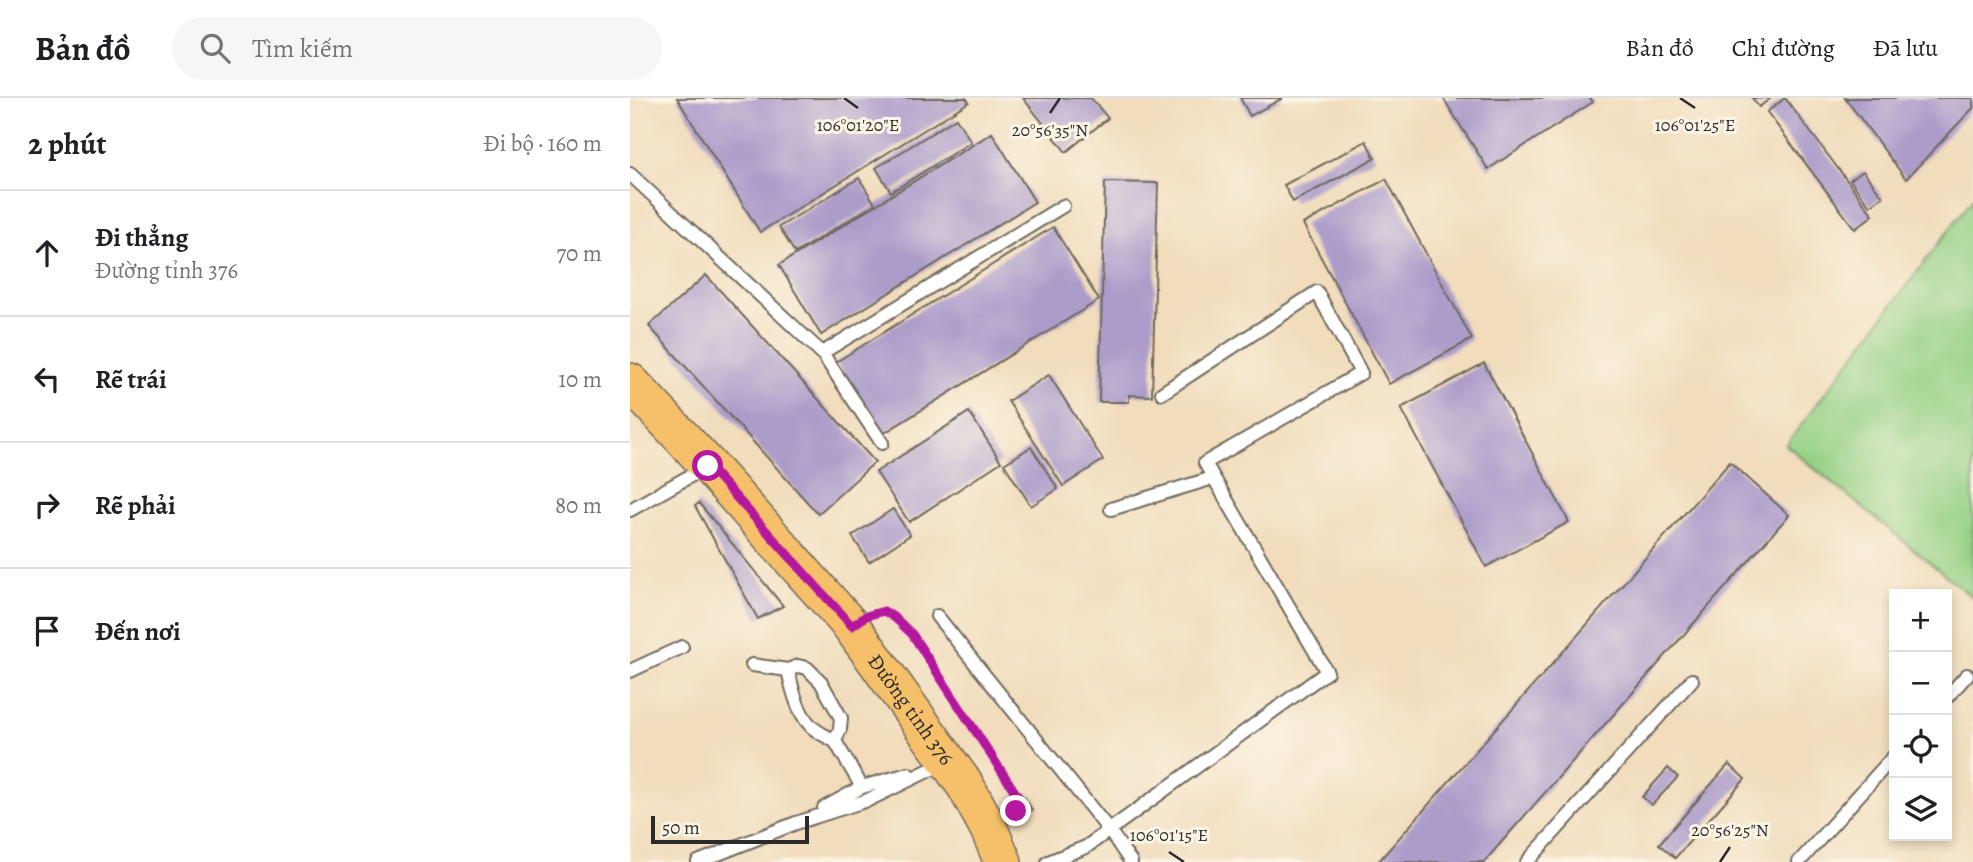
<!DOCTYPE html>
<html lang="vi">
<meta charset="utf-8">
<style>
body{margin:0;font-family:Alegreya,serif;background:#f6f6f6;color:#202124}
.controls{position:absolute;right:21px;bottom:21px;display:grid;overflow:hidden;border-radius:0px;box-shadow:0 4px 10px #0003}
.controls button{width:63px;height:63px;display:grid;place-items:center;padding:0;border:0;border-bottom:2px solid #e0e0e0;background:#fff;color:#202124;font:35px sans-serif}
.scale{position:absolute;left:21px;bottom:18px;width:158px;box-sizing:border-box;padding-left:7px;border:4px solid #2b2b2b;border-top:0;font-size:19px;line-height:24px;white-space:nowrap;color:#2b2b2b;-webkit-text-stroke:5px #fcf5e5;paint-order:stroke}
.stop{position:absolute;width:21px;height:21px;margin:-16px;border:5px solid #b5179e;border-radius:50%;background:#fff}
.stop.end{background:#b5179e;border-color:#fff;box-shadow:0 2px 7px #0008}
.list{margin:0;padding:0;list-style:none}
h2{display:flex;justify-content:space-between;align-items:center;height:91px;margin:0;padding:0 28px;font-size:30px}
h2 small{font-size:23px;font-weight:400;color:#757577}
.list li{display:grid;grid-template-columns:46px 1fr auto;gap:21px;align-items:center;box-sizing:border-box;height:126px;padding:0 28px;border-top:2px solid #e0e0e0}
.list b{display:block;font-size:26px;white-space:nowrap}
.list p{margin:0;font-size:23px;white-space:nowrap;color:#757577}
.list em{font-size:23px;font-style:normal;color:#757577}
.icon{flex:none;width:38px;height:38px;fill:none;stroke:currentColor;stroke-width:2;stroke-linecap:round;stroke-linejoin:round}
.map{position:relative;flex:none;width:1343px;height:764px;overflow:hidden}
header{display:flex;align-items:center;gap:42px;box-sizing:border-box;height:98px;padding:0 35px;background:#fff;border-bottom:2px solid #e0e0e0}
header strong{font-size:33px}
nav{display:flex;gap:38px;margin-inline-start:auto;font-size:24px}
.search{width:490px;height:63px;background:#f6f6f6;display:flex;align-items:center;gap:18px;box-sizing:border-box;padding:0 24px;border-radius:38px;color:#757577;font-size:26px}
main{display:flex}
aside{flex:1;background:#fff}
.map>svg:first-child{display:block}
.green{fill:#96d186;stroke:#607e58;stroke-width:2}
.building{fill:#ac9cca}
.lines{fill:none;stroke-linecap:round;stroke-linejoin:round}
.service-casing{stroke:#70695d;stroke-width:16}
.primary-casing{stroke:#70695d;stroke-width:40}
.path{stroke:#70695d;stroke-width:3.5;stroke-dasharray:5 5;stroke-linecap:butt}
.service{stroke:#fff;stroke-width:12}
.primary{stroke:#f6c06b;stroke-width:37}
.route{stroke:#b5179e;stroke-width:9}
.ticks{fill:none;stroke:#2b2b2b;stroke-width:2.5}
.labels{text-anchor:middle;stroke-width:6;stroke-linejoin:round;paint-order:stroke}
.street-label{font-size:21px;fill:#2b2b2b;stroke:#fcf5e5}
.ticks-label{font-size:18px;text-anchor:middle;fill:#2b2b2b;stroke:#fcf5e5;stroke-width:6;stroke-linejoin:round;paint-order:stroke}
</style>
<header>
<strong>Bản đồ</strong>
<div class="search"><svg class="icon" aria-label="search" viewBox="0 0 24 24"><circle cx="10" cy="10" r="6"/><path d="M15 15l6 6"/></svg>Tìm kiếm</div>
<nav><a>Bản đồ</a><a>Chỉ đường</a><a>Đã lưu</a></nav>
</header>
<main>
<aside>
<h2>2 phút<small>Đi bộ · 160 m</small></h2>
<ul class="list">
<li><svg class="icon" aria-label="ahead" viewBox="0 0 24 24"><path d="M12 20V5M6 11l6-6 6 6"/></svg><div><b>Đi thẳng</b><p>Đường tỉnh 376</p></div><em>70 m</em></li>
<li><svg class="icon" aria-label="left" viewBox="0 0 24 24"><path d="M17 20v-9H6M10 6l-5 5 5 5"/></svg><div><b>Rẽ trái</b></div><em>10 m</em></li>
<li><svg class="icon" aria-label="right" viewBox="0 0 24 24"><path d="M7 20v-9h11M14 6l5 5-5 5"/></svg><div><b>Rẽ phải</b></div><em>80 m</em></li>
<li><svg class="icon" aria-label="arrive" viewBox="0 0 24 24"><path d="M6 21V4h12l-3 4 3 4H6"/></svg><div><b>Đến nơi</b></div></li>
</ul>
</aside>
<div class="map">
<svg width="1343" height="764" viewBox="0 0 1343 764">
<rect width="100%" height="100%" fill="#fcf5e5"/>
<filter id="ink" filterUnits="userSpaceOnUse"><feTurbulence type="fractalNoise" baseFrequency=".0143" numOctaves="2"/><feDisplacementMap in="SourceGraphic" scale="14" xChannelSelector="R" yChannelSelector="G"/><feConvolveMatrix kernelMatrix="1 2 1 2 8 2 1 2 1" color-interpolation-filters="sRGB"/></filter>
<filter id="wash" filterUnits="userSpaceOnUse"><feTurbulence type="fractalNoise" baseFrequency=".00686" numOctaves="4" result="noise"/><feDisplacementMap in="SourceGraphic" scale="28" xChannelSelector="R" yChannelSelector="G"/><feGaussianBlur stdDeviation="1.57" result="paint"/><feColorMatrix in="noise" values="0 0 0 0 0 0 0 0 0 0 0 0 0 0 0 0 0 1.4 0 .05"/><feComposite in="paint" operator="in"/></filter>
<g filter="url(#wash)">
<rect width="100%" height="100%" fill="#f1dcbb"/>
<path class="green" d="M1343 100V500L1156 347Z"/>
<g id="blocks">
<g class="building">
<path d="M47 0H336L339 4 130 134Z"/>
<path d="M393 0H461L478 20 436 54Z"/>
<path d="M610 0H653L620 18Z"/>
<path d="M813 0H960L963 4 858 71Z"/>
<path d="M1122 0H1141L1129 9Z"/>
<path d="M1155 0 1243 117 1225 131 1137 14Z"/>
<path d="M1215 0H1343V10L1276 81Z"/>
<path d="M326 20 341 44 261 94 246 70Z"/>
<path d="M362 35 405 104 191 237 149 167Z"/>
<path d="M736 43 745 60 663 104 654 87Z"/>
<path d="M1233 73 1253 99 1240 108 1220 82Z"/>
<path d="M229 80 245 106 165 155 149 129Z"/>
<path d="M756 81 842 241 759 286 673 126Z"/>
<path d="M475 84 528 85 522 298 499 297V304H469Z"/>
<path d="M423 129 469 202 251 337 206 264Z"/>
<path d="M76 177 245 364 188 416 19 228Z"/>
<path d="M854 265 939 424 856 469 771 310Z"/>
<path d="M419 277 473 362 433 388 378 303Z"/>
<path d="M339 314 371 364 279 424 246 374Z"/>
<path d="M401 349 428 391 401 408 374 366Z"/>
<path d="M1100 364 1159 417 854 764H748Z"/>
<path d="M69 405 153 508 128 521 65 408Z"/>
<path d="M263 411 280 437 239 464 222 438Z"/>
<path d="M1099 666 1115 681 1045 760 1029 746Z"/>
<path d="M1038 670 1048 679 1022 707 1012 699Z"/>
<path d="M394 699 402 712 393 718 385 705Z"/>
</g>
</g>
</g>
<g filter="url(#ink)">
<use href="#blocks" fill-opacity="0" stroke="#70695d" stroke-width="2"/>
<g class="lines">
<defs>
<g id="service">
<path d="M0 76 192 255 252 345"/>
<path d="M192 255 433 108"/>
<path d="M481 411 583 380"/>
<path d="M0 412 76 369"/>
<path d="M307 518 479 732 501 764"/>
<path d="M122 567 158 572 168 568 177 570 191 584 211 620 210 631 205 643 232 689"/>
<path d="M158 572C162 590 167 613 180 627 186 634 196 638 205 643"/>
<path d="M0 573 52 549"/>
<path d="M1317 599 1337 577"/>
<path d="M194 710 232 689 278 676"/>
<path d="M68 764 166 725 238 702 314 665"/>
<path d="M418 764 456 749 697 574 575 365 731 275 687 194 532 295"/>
<path d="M897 764 1062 582"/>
<path d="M1169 764 1264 658"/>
</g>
<g id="primary">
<path id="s1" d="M0 284 78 367 221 528 335 687 359 731 373 764"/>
</g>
</defs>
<use href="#service" class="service-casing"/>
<use href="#primary" class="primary-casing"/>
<path class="path" d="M245 515 254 513 282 536 389 700 382 704 386 713 382 716"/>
<use href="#service" class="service"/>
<use href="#primary" class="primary"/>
</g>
</g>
<g class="lines" filter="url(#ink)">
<path class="route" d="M78 368 222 528 236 518 254 513 265 520 282 536 389 700 382 704 386 713"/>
</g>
<path class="ticks" d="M214 0 228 10M1050 0 1065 10M420 15 430 0M539 754 554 764M1090 764 1100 749"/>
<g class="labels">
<g class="street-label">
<text dy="7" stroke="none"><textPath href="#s1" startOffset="432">Đường tỉnh 376</textPath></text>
</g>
</g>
<g class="ticks-label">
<text x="228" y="33">106°01'20"E</text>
<text x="1065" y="33">106°01'25"E</text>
<text x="420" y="38">20°56'35"N</text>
<text x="1100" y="738">20°56'25"N</text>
<text x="539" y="743">106°01'15"E</text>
</g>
</svg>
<div class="controls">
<button>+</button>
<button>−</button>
<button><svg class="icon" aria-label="locate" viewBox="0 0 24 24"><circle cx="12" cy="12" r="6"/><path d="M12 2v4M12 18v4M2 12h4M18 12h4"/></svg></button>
<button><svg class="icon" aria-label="layers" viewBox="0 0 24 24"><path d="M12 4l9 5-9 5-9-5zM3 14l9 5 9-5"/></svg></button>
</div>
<div class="scale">50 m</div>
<div class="stop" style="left:78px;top:368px"></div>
<div class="stop end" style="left:386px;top:713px"></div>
</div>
</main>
